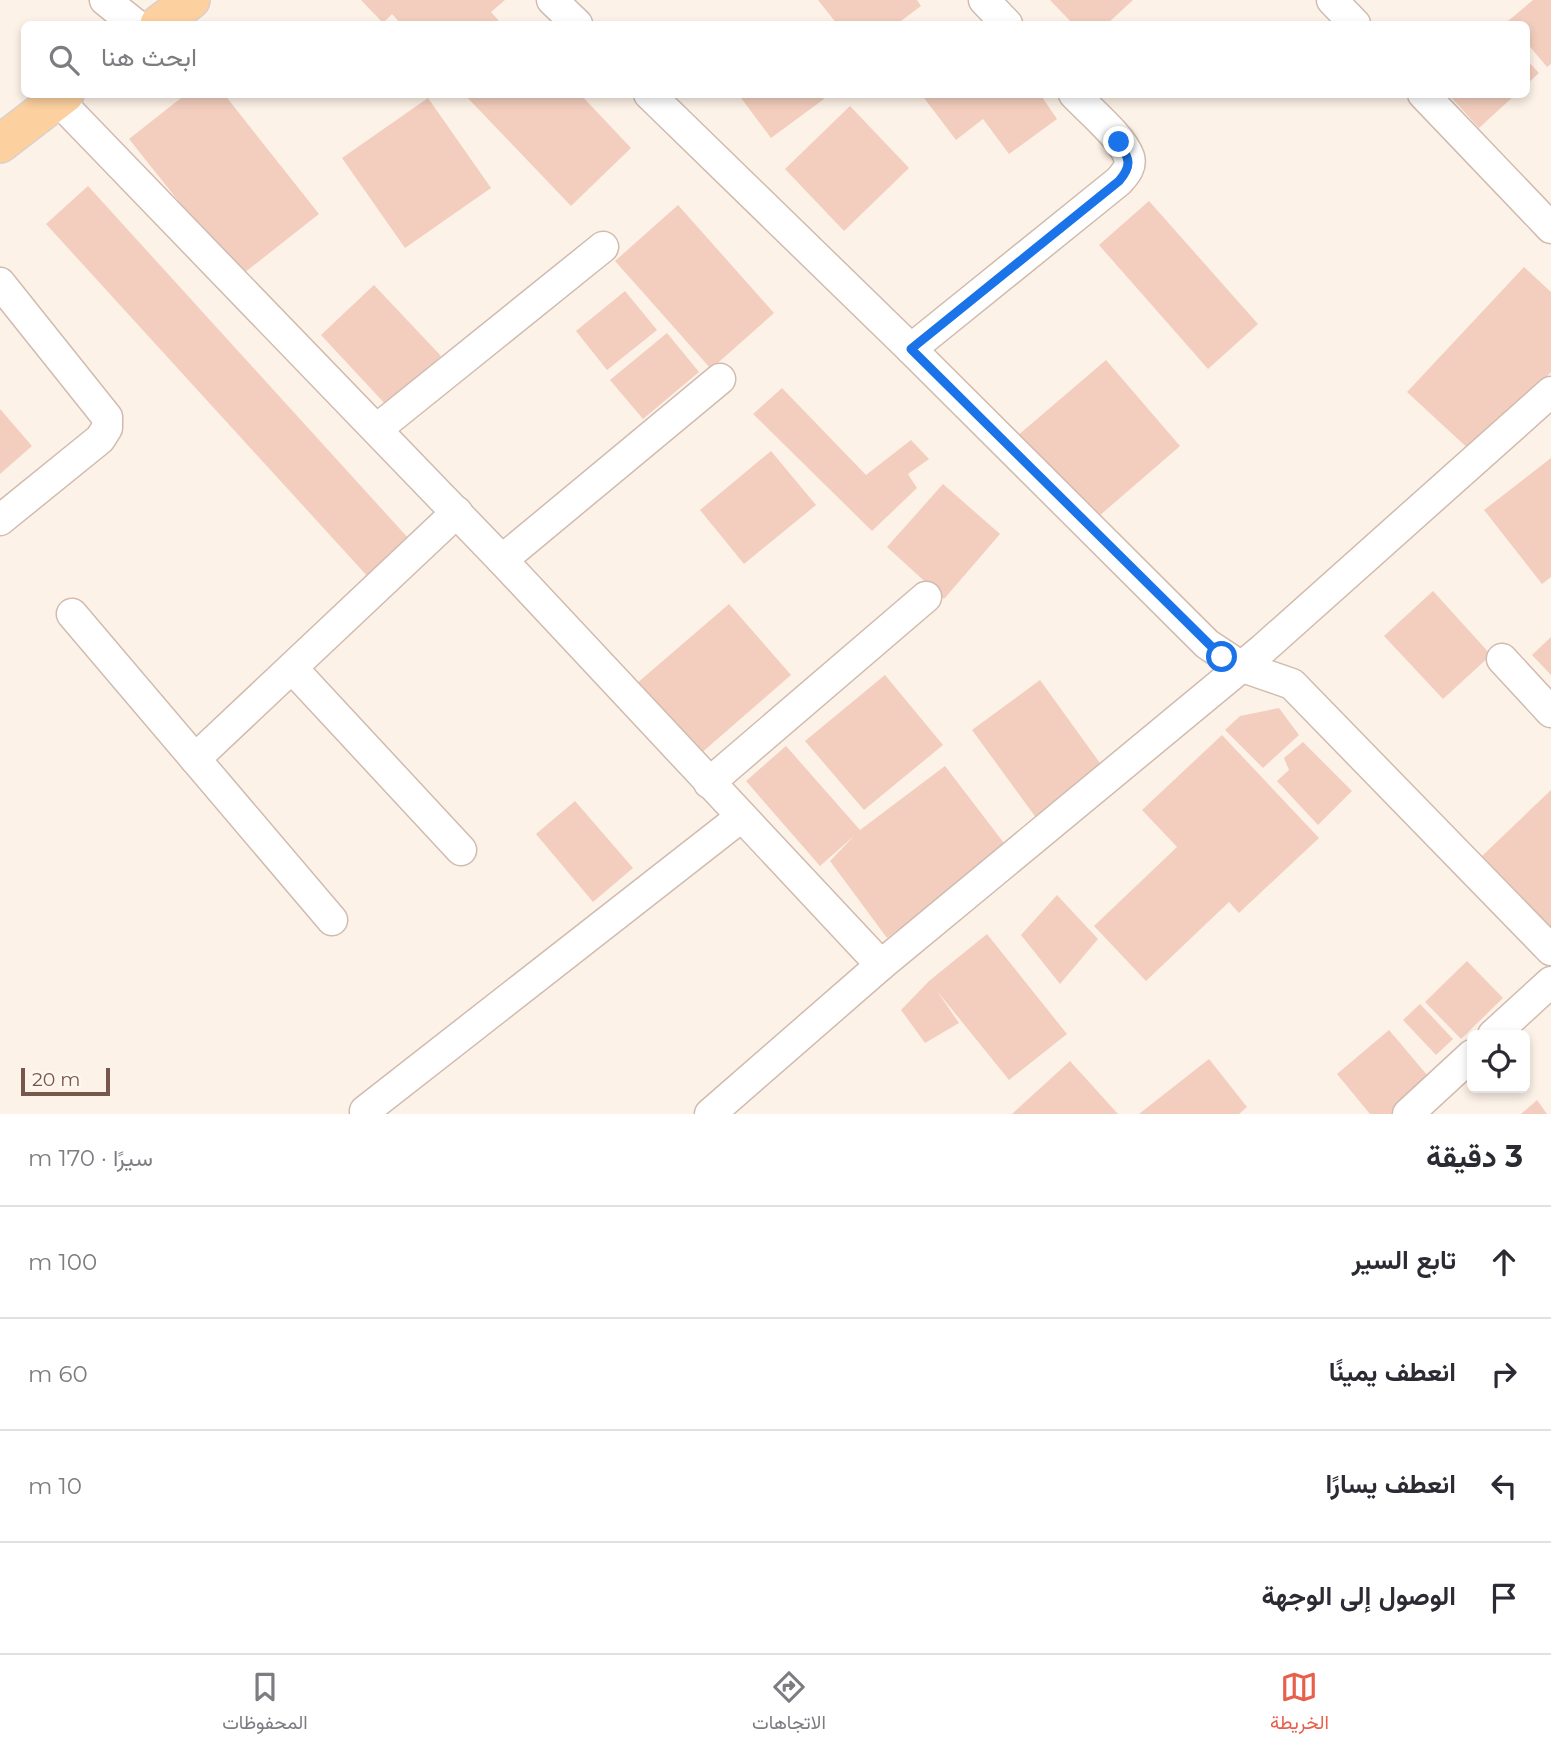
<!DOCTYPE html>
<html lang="ar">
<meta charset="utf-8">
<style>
body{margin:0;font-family:Montserrat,Vazirmatn,sans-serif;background:#f7f7f7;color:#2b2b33;direction:rtl}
.controls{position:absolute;right:21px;bottom:21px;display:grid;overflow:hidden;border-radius:10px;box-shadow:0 4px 10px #0003}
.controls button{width:63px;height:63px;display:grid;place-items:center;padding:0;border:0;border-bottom:2px solid #e1e1e2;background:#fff;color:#2b2b33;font:35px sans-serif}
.scale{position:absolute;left:21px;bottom:18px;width:89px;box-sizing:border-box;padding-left:7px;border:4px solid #77574b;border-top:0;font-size:19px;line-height:24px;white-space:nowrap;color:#77574b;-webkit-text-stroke:5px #fff7ee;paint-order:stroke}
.stop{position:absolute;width:21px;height:21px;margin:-16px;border:5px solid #1a73e8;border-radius:50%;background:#fff}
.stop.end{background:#1a73e8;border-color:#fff;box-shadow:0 2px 7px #0008}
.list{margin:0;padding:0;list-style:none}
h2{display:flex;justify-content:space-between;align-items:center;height:91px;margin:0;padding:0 28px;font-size:30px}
h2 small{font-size:23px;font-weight:400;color:#7c7c81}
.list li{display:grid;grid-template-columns:46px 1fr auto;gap:21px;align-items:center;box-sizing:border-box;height:112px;padding:0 28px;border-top:2px solid #e1e1e2}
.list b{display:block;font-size:26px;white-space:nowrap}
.list em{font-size:23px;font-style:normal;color:#7c7c81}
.icon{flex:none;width:38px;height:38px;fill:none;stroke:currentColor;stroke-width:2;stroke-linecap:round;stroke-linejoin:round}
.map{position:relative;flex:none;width:1551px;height:1114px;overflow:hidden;direction:ltr}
.search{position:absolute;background:#fff;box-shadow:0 4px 10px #0003;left:21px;right:21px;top:21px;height:77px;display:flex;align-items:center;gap:18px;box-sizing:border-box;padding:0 24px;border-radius:10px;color:#7c7c81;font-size:26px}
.sheet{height:539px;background:#fff}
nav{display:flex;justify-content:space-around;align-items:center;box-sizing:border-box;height:98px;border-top:2px solid #e1e1e2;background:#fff;font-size:19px;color:#7c7c81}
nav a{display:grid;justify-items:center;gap:4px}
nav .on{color:#e8604b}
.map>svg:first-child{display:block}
.building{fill:#f3cebe}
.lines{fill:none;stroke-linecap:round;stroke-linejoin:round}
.minor-casing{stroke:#d1bbaf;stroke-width:33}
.major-casing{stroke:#d9d0cd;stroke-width:40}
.minor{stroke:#fff;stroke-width:30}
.major{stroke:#fcd19f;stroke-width:37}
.route{stroke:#1a73e8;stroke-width:9}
</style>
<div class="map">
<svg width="1551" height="1114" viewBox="0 0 1551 1114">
<rect width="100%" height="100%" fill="#fdf2e7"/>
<g class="building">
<path d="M361 0H505L491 12 499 21 495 24H401L392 14 383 23Z"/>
<path d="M818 0H917L921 6 897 24H837Z"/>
<path d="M1050 0H1133L1107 24H1073Z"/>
<path d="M1533 0H1551V64L1547 67 1526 42V24H1511L1508 21Z"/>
<path d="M1526 59 1539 73 1526 85Z"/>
<path d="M186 94H224L319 214 239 277 129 139Z"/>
<path d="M464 94H580L631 148 571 206Z"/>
<path d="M738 94H821L824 99 771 138Z"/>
<path d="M921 94H1040L1057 119 1009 154 983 119 956 140Z"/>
<path d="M1448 94H1516L1479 128Z"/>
<path d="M428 98 491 188 405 248 342 158Z"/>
<path d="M850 106 909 168 844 231 785 169Z"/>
<path d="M88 186 410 540 369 578 46 224Z"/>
<path d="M1149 201 1258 324 1208 369 1099 245Z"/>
<path d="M678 205 774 313 711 369 615 261Z"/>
<path d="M1524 267 1551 292V372L1474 454 1407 392Z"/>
<path d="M374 285 441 356 387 406 321 335Z"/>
<path d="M625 291 657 330 607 370 576 331Z"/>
<path d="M667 333 699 372 643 419 610 380Z"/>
<path d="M1106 360 1180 446 1091 523 1016 437Z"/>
<path d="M782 388 866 475 911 440 929 459 908 474 917 488 872 531 753 414Z"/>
<path d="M0 409 32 446 0 474Z"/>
<path d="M771 451 816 505 744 564 700 510Z"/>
<path d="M1551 458V577L1542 584 1484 510Z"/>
<path d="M943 484 1000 534 944 599 887 547Z"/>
<path d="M1433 591 1491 655 1443 699 1384 636Z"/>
<path d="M729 604 791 675 699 755 636 684Z"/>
<path d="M1551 637V675L1532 655Z"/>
<path d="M885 675 943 745 864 810 805 741Z"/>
<path d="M1040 680 1105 770 1037 819 972 730Z"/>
<path d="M1279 708 1299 735 1263 768 1225 730 1240 716Z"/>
<path d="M1222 735 1319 838 1239 913 1229 902 1146 981 1094 926 1177 847 1142 810Z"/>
<path d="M1303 742 1352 791 1318 825 1277 781 1289 770 1284 758Z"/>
<path d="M786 746 860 830 945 766 1007 847 887 938 830 861 854 836 820 866 746 781Z"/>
<path d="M1551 790V928L1482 856Z"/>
<path d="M575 801 633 868 593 902 536 834Z"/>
<path d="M1057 895 1098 939 1060 984 1021 935Z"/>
<path d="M987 934 1067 1034 1009 1080 937 991 959 1023 925 1043 901 1010 929 981Z"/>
<path d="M1467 961 1503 998 1461 1039 1425 1002Z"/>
<path d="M1420 1004 1453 1039 1436 1055 1403 1020Z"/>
<path d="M1389 1030 1433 1082 1394 1114H1370L1337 1074Z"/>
<path d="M1209 1059 1247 1107 1239 1114H1139Z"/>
<path d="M1070 1061 1118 1114H1012Z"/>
<path d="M1537 1100 1547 1114H1521Z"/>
</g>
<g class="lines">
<defs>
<g id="minor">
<path d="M105 0 135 24"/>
<path d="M552 0 577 24"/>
<path d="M984 0 1007 24"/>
<path d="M1332 0 1355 24"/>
<path d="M649 94 911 349 1207 644 1240 666 1292 684 1551 950"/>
<path d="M1423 94 1551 228"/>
<path d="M58 100 502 560 881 965"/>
<path d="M0 283 107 417V428L100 439 0 520"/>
<path d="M911 349 1119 181C1125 174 1132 167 1129 157 1122 137 1089 110 1074 94"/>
<path d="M377 429 603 247"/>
<path d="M502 560 720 379"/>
<path d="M72 614 332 920"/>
<path d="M1502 659 1551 712"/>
<path d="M292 668 461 850"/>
<path d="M195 759 457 512"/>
<path d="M709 783 926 597"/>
<path d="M1493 1035 1551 982"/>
<path d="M365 1111 741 817"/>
<path d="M710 1114 881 965 1263 649 1551 392"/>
<path d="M1408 1114 1472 1055"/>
</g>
<g id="major">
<path d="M159 24 191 0"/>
<path d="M0 144 65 94"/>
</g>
</defs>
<use href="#minor" class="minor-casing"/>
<use href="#major" class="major-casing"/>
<use href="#minor" class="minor"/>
<use href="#major" class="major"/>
</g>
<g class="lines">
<path class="route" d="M1119 142C1130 159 1132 166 1119 181L911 349 1222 657"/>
</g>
</svg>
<div class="controls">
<button><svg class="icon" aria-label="locate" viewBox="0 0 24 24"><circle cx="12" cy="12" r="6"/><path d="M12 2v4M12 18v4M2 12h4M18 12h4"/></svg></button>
</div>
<div class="scale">20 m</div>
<div class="stop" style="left:1222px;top:657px"></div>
<div class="stop end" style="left:1119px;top:142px"></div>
<div class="search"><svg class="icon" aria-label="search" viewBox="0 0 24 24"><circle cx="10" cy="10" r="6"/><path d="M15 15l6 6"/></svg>ابحث هنا</div>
</div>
<section class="sheet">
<h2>3 دقيقة<small>سيرًا · 170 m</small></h2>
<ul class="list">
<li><svg class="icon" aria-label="ahead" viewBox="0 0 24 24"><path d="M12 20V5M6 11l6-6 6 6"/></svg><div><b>تابع السير</b></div><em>100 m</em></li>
<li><svg class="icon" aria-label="right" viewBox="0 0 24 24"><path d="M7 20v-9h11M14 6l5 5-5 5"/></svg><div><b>انعطف يمينًا</b></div><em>60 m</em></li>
<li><svg class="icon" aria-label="left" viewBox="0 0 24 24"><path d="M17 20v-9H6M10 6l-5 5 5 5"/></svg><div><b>انعطف يسارًا</b></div><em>10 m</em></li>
<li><svg class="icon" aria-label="arrive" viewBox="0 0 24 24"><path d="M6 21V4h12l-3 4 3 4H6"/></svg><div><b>الوصول إلى الوجهة</b></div></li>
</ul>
</section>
<nav>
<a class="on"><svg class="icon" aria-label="map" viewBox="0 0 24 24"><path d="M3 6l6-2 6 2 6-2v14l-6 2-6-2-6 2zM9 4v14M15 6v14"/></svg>الخريطة</a>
<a><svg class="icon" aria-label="directions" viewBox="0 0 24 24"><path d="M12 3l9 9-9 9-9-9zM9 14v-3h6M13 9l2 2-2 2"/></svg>الاتجاهات</a>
<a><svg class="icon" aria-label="saved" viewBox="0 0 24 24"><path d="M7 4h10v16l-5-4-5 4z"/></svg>المحفوظات</a>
</nav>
